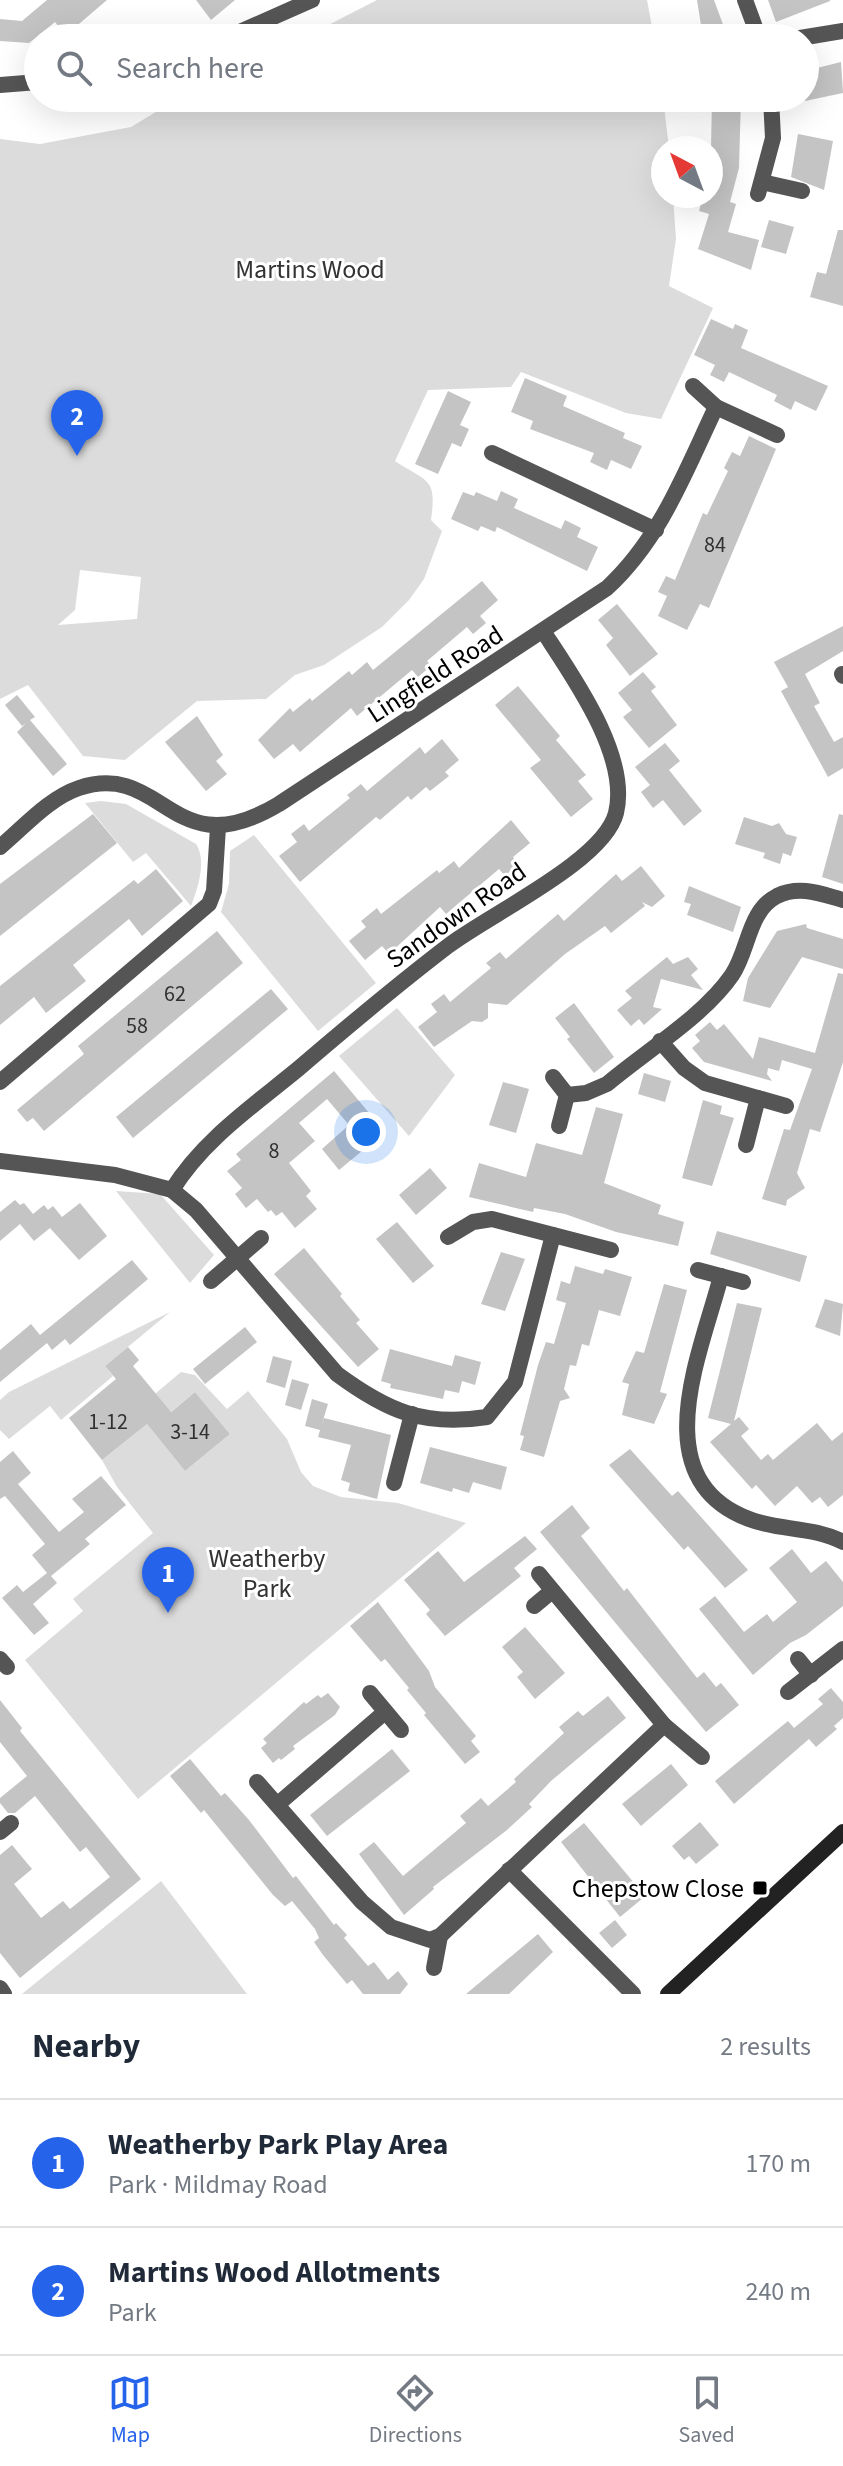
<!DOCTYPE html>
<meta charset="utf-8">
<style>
body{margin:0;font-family:"Source Sans 3",sans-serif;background:#f2f2f3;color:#1f2937}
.compass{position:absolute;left:651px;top:136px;width:72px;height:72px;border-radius:50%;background:#fff;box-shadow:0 8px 32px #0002;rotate:319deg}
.you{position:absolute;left:366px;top:1132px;width:28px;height:28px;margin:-20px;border:6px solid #fff;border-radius:50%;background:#1a73e8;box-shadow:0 0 0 12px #1a73e833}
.badge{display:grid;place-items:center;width:52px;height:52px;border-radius:50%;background:#2563eb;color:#fff;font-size:26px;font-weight:700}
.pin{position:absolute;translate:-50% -66px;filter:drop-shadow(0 2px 4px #0008)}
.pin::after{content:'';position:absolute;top:42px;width:28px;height:24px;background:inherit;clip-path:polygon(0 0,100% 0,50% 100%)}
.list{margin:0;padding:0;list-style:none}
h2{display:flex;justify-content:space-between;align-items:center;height:104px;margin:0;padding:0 32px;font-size:34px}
h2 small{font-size:26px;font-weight:400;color:#747a83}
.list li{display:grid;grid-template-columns:52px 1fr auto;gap:24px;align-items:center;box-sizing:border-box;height:128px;padding:0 32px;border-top:2px solid #e0e1e3}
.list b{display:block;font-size:30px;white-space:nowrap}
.list p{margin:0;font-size:26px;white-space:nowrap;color:#747a83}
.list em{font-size:26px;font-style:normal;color:#747a83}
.icon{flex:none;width:44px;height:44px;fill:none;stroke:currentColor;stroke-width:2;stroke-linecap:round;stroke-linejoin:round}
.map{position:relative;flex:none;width:843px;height:1994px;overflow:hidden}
.search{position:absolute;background:#fff;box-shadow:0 8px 32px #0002;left:24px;right:24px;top:24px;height:88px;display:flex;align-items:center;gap:20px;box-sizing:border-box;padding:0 28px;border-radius:44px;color:#747a83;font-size:30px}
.sheet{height:360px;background:#fff}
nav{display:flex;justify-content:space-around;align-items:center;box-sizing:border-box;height:112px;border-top:2px solid #e0e1e3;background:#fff;font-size:22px;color:#747a83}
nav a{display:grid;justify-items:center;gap:4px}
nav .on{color:#2563eb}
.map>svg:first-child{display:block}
.green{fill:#dcdcdc;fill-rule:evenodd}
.building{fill:#c4c4c4}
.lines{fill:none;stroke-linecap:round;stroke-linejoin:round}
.minor{stroke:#555;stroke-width:16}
.tertiary{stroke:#555;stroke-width:16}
.secondary{stroke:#222;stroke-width:16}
.poi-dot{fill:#000;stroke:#fff;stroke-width:3}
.labels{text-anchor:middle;stroke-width:6;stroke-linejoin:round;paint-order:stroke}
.number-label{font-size:22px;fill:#313131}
.park-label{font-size:26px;fill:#333;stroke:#fff}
.street-label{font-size:26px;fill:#000;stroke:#fff}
.poi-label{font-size:26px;fill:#000;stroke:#fff;text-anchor:end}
</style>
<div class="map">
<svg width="843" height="1994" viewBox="0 0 843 1994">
<rect width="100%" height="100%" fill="#fff"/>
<g class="green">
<path d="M377 0H647L654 38H303Z"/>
<path d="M179 98H663L669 148H663V196H673L676 239 669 286 713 308 661 419 626 413 521 372 511 387 428 390 395 461C428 483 437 477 431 520L442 531 424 579 409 600 382 627 324 665 295 675 266 699 197 701 125 760 83 756 28 685 0 699V139L40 144 131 127ZM80 570 141 577 137 619 58 625 75 610Z"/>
<path d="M101 801 126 804 196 844C207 861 198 888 191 906L146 853 133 862 85 803Z"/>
<path d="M254 835 376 983 318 1031 221 912 229 884 230 851Z"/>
<path d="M397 1008 455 1075 409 1136 339 1056Z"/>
<path d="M116 1191 160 1194 214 1255 190 1283Z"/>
<path d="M170 1312 105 1366 113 1376 61 1420 50 1406 9 1439 0 1430V1400L9 1392Z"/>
<path d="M181 1372 195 1375 227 1409 248 1391 287 1439 301 1472 313 1486 341 1497 398 1503 466 1523 138 1799 25 1660 83 1611 73 1599 153 1533 117 1487 102 1460 147 1424 185 1471 230 1434 195 1392 152 1427 137 1409Z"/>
<path d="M161 1881 247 1994H22Z"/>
</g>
<g class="building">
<path d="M47 0H107L66 35 55 22 29 43 0 41V19L22 21Z"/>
<path d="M196 0H235L211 20Z"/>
<path d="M697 0H714L728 38H703Z"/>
<path d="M768 0H830V1L776 22Z"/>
<path d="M841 62 843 93 805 101V71Z"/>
<path d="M712 98H741L739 168 730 202 736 204 728 232 759 240 751 270 698 249 709 214 699 211 703 196H711V166L716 150 711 149Z"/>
<path d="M798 134 833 141 824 190 791 177Z"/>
<path d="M769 220 794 227 786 254 761 247Z"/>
<path d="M838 230H843V306L810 297 817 272 826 274Z"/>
<path d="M711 319 733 329 735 324 748 330 741 348 828 386 816 411 795 401 791 410 774 401 777 395 729 372 724 382 710 375 715 365 694 355Z"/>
<path d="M525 378 567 396 563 406 625 433 623 438 642 446 631 469 611 460 607 470 590 462 594 453 530 429 533 421 511 412Z"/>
<path d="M448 391 471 402 460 425 469 429 461 447 452 443 438 474 415 464Z"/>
<path d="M749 436 776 449 709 608 700 604 687 630 658 616 667 596 658 592 666 576 675 580 703 513 707 515 728 471 724 468 732 452 740 456Z"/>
<path d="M501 491 518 499 514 508 561 529 565 520 581 528 577 537 598 547 587 571 497 527 495 532 481 526 478 531 451 519 463 492 474 496 476 492 497 501Z"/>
<path d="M482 581 498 600 480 616 486 623 473 634 467 627 427 661 431 666 418 677 412 670 357 716 351 708 300 752 293 744 274 759 258 740 290 708 293 712 310 698 312 701 349 671 352 675 367 662 373 670Z"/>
<path d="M617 604 658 654 630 676 606 645 613 638 598 620Z"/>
<path d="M843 626V651L805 674 820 703 814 706 834 742 843 737V768L828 777 781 691 788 687 774 662Z"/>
<path d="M643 672 656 687 651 691 677 725 649 748 623 717 632 710 618 693Z"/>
<path d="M518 686 560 736 556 740 586 775 578 781 593 799 571 817 530 768 541 760 495 705Z"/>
<path d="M17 695 35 717 30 720 67 764 53 776 17 732 26 723 22 726 5 705Z"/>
<path d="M197 716 223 755 216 761 227 774 206 791 165 742Z"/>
<path d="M442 739 459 760 445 772 449 776 430 791 426 787 411 800 408 796 380 820 376 817 300 882 279 856 297 842 291 834 304 824 309 831 350 798 347 795 361 784 367 791 420 747 425 754Z"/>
<path d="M665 743 680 761 669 770 702 811 684 826 663 800 653 808 641 792 650 785 635 767Z"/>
<path d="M93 814 117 843 0 936V884Z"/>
<path d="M839 814 843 815V884L822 877Z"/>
<path d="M744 817 772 826 779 823 786 834 797 837 791 856 783 853 780 864 763 858 765 853 735 844Z"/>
<path d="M511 820 530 843 513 857 518 865 505 876 499 869 446 914 440 907 389 954 382 946 365 960 349 941 366 927 361 921 377 908 381 914 437 870 439 873 454 861 459 868Z"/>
<path d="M641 866 665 896 652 907 642 902 645 906 611 933 605 926 565 954 507 1005 488 1003V1018L482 1022 472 1021 434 1047 418 1027 437 1012 431 1004 444 994 450 1002 491 968 486 963 500 952 506 959 558 914 564 921 616 874 622 881Z"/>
<path d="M156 869 183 901 142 936 129 919 73 965 86 981 46 1013 34 997 0 1025V986L134 880 138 884Z"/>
<path d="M689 886 741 907 733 932 687 915 691 904 684 902Z"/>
<path d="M806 924 807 928 843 939V969L802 957 770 1008 743 1001 748 978 777 931Z"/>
<path d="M217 931 243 963 44 1131 33 1118 27 1122 17 1110 84 1054 78 1046Z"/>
<path d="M667 957 673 964 688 957 698 969 691 975 703 990 661 979 653 1007 662 1009 644 1025 639 1019 631 1026 617 1010 632 998 625 991Z"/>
<path d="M838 973 843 974V1062L820 1132 810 1129 797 1173 805 1188 787 1200 786 1206 762 1199 784 1129 790 1130 812 1069 782 1060 779 1071 768 1068 767 1074 772 1081 704 1062 692 1048 700 1041 695 1035 710 1022 717 1030 724 1024 753 1059 759 1037 815 1053Z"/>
<path d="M271 989 288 1009 133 1138 116 1117Z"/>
<path d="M574 1003 614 1057 594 1073 567 1039 570 1037 555 1018Z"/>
<path d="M334 1071 385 1132 339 1170 322 1149 349 1125 327 1099 299 1123 315 1141 289 1163 311 1191 306 1196 317 1209 295 1228 282 1212 276 1216 271 1210 268 1212 257 1199 246 1208 235 1194 242 1188 227 1171 241 1160 236 1154Z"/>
<path d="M644 1073 671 1081 665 1102 638 1094Z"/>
<path d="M503 1082 529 1089 516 1133 489 1125Z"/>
<path d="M703 1100 722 1106 720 1114 734 1118 712 1186 682 1178Z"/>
<path d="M596 1107 623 1114 604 1183 661 1205 658 1214 684 1222 678 1246 616 1232 565 1214 534 1208 533 1212 469 1197 479 1163 526 1177 536 1143 582 1155Z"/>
<path d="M430 1168 447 1188 416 1215 399 1195Z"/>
<path d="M15 1200 20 1205 24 1203 33 1214 44 1205 48 1210 53 1206 62 1217 80 1203 107 1236 79 1260 50 1228 34 1241 20 1224 0 1241V1212Z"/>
<path d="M397 1222 434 1266 413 1283 376 1239Z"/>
<path d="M717 1231 807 1256 800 1282 710 1254Z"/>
<path d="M304 1248 342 1294 340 1296 360 1320 356 1323 379 1349 358 1367 274 1274Z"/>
<path d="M501 1252 525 1259 505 1311 481 1304Z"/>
<path d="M132 1260 148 1279 70 1345 65 1339 52 1350 47 1343 0 1382V1350L31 1324 44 1340 40 1335Z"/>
<path d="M575 1266 603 1274 605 1269 632 1277 620 1316 599 1310 589 1346 582 1344 576 1366 570 1365 564 1389 570 1398 560 1401 544 1457 520 1450 524 1436 520 1435 538 1365 546 1342 554 1344 566 1303 556 1300 561 1281 570 1284Z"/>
<path d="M664 1284 687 1290 660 1392 667 1394 654 1424 622 1415 629 1384 622 1382 636 1351 644 1353Z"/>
<path d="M825 1299 843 1304 840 1336 815 1327Z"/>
<path d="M737 1303 762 1308 734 1421 739 1417 749 1429 741 1436 761 1460 768 1454 773 1460 817 1423 832 1441 843 1432V1495L828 1507 820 1497 812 1503 797 1486 775 1506 756 1485 752 1489 710 1442 731 1424 708 1418Z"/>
<path d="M245 1327 257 1342 205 1384 193 1369Z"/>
<path d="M128 1347 139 1360 133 1366 171 1412 195 1392 230 1434 185 1471 147 1424 102 1460 69 1418 116 1379 105 1366Z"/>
<path d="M390 1349 452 1366 455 1355 481 1362 475 1385 462 1381 459 1393 445 1390 443 1399 390 1388 391 1384 381 1381Z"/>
<path d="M273 1356 292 1361 285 1388 266 1382Z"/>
<path d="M292 1379 309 1384 301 1410 285 1405Z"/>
<path d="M312 1399 328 1404 321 1427 324 1418 391 1435 377 1499 348 1491 350 1483 341 1480 351 1445 318 1437 320 1430 305 1426Z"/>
<path d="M430 1447 507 1467 501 1490 473 1482 469 1493 453 1488 452 1492 420 1483Z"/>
<path d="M630 1449 672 1496 678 1491 748 1570 725 1588 688 1546 684 1550 609 1465Z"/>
<path d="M13 1451 31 1473 18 1484 59 1532 84 1512 72 1499 101 1476 126 1505 85 1539 90 1544 51 1576 57 1583 33 1604 49 1623 34 1635 2 1598 17 1585 23 1592 47 1573 32 1555 45 1544 5 1496 0 1499V1462Z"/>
<path d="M572 1505 590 1528 581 1536 624 1591 627 1588 697 1678 704 1672 716 1687 721 1683 739 1705 706 1732 540 1532Z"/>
<path d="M525 1536 537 1549 514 1568 521 1576 445 1636 426 1614 430 1610 404 1580 438 1551 464 1582Z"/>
<path d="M792 1549 811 1573 826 1561 843 1582V1606L806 1635 790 1643 753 1675 699 1609 715 1596 744 1632 767 1614 773 1622 797 1602 769 1568Z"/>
<path d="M378 1602 429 1671 435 1687 476 1736 471 1741 480 1752 465 1764 424 1715 426 1713 407 1690 409 1688 385 1659 381 1662 350 1626Z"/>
<path d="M525 1627 565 1673 535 1699 517 1677 523 1672 502 1647Z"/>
<path d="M831 1688 843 1702V1718L834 1726 837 1729 816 1747 809 1739 734 1804 715 1781 788 1721 794 1728 823 1704 818 1699Z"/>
<path d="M328 1693 340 1707 335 1715 293 1746 295 1749 281 1760 279 1758 273 1763 261 1748 267 1743 263 1739 304 1702 306 1704 318 1695 321 1698Z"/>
<path d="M608 1696 626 1718 551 1781 529 1804 532 1807 507 1830 433 1887 434 1889 404 1915 359 1854 374 1842 403 1876 466 1823 460 1816 481 1798 488 1806 516 1782 514 1779 564 1733 559 1727 578 1711 583 1716Z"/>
<path d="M0 1700 22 1728 20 1731 141 1879 20 1978 0 1953V1855L12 1845 32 1869 14 1884 41 1918 63 1901 70 1909 110 1877 86 1847 80 1852 35 1796 15 1813H8L0 1803V1798L27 1776 0 1742Z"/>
<path d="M392 1749 410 1771 327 1836 310 1815Z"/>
<path d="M190 1759 221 1796 225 1793 249 1820 293 1878 296 1876 334 1925 336 1923 347 1935 344 1938 368 1966 374 1962 388 1980 398 1971 408 1984 400 1994H363L352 1980 347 1984 323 1955 314 1942 319 1938 315 1929 292 1901 285 1906 273 1895 204 1810 201 1813 170 1776Z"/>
<path d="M671 1764 688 1785 641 1826 622 1804Z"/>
<path d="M700 1822 719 1845 696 1864 689 1856 684 1860 672 1846Z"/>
<path d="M584 1823 635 1884 639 1881 649 1893 620 1917 561 1842Z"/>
<path d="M615 1920 627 1935 612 1948 599 1933Z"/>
<path d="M538 1934 553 1952 509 1994H466Z"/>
</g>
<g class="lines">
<g class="minor">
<path d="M745 0 759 38"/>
<path d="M800 38 843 31"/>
<path d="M762 182 802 191"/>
<path d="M758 194 773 138 771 98"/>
<path d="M693 386 716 407 777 435"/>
<path d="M492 453 656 530"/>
<path d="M842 674 843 676"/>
<path d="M0 847C24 827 49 798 79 788 165 760 171 869 279 804L607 588C661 538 685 472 716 407"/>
<path d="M660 1041 684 1068 705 1083 786 1106"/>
<path d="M553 1077 567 1095 559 1126"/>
<path d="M0 1082 209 904 214 891 218 827"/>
<path d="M567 1095 586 1093 607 1084C646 1051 704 1016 732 975 749 950 748 911 777 896 800 885 821 894 843 900"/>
<path d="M746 1145 758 1098"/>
<path d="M0 1161 115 1175 172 1190C203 1140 253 1106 298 1069 347 1027 397 985 448 946 490 914 604 861 616 813 630 756 573 677 543 631"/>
<path d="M172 1190 196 1210 337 1374C387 1411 424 1427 487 1417L515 1382 553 1235"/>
<path d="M448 1237 473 1222 492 1219 611 1250"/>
<path d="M698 1270 743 1282"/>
<path d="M721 1276C701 1353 643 1479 749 1519 780 1531 812 1526 843 1542"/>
<path d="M211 1281 261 1238"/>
<path d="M394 1483 412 1414"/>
<path d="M539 1574 664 1725 702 1757"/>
<path d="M534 1606 552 1591"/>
<path d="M0 1659 7 1667"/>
<path d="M798 1659 811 1675"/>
<path d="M788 1692 843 1649"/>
<path d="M370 1693 401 1730"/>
<path d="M257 1782 362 1902 391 1927 430 1940 440 1936 664 1725"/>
<path d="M278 1804 385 1712"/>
<path d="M0 1832 11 1823"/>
<path d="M509 1870 633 1994"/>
<path d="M434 1968 440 1936"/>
<path d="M0 1988 4 1994"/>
</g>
<g class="tertiary">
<path d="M226 38 312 0"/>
<path d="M0 85 38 82"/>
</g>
<path class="secondary" d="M668 1994 843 1832"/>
</g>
<rect class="poi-dot" x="752" y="1880" width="16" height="16" rx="4"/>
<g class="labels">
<g class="number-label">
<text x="715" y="552">84</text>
<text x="175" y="1001">62</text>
<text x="137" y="1033">58</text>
<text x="274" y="1158">8</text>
<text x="108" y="1429">1-12</text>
<text x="190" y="1439">3-14</text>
</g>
<g class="park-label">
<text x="310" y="278">Martins Wood</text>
<text x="267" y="1567">Weatherby<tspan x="267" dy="30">Park</tspan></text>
</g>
<g class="street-label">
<text transform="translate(435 674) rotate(-33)" y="9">Lingfield Road</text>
<text transform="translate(456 915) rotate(-35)" y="9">Sandown Road</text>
</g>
<g class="poi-label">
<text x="744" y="1897">Chepstow Close</text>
</g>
</g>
</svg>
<svg class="compass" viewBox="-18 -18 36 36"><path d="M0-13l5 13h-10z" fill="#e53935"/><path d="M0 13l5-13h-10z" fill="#747a83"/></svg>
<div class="you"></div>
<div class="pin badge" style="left:168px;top:1613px">1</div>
<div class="pin badge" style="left:77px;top:456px">2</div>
<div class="search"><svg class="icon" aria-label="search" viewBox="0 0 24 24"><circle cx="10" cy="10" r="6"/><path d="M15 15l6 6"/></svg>Search here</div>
</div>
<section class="sheet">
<h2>Nearby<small>2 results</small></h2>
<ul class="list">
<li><span class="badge">1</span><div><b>Weatherby Park Play Area</b><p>Park · Mildmay Road</p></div><em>170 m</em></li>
<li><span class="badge">2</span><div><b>Martins Wood Allotments</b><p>Park</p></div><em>240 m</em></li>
</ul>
</section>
<nav>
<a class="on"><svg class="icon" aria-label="map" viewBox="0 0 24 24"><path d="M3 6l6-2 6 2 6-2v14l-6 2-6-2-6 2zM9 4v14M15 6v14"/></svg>Map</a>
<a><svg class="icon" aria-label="directions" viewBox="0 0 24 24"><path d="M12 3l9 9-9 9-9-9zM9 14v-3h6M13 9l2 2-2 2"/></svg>Directions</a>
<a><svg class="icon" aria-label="saved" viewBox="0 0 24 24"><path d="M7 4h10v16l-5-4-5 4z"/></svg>Saved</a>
</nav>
